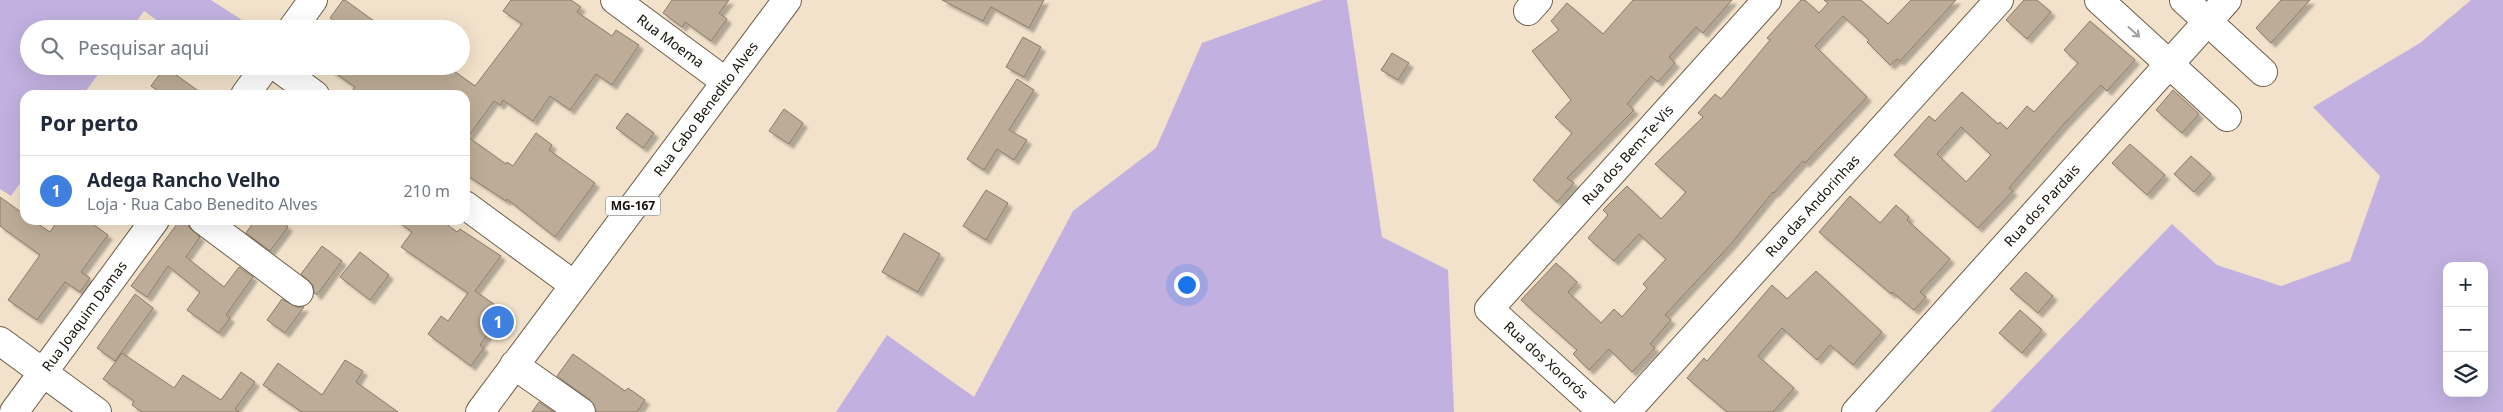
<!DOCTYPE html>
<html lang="pt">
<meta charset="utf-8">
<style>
body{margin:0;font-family:"Noto Sans",sans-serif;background:#f6f6f7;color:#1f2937}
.controls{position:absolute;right:15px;bottom:15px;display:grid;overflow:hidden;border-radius:10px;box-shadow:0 5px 20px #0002}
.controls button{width:45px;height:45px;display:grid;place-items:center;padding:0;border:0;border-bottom:1px solid #e0e1e3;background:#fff;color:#1f2937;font:25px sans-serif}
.you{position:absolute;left:1186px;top:284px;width:18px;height:18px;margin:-12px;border:4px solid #fff;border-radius:50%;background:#1a73e8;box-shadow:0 0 0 8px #1a73e833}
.badge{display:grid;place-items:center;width:32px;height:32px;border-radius:50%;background:#db2777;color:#fff;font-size:16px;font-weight:700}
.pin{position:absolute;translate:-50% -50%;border:2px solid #fff;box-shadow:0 1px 5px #0006}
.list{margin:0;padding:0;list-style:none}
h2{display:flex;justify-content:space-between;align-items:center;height:65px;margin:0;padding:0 20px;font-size:21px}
h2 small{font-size:16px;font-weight:400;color:#747a83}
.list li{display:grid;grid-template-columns:32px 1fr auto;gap:15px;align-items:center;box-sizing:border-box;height:70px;padding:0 20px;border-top:1px solid #e0e1e3}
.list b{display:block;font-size:19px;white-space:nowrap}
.list p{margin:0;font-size:16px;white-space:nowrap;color:#747a83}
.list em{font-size:16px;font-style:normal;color:#747a83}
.icon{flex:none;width:28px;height:28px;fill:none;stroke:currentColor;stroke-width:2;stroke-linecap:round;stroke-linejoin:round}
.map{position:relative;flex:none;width:2503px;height:412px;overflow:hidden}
.search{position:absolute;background:#fff;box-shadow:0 5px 20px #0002;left:20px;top:20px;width:450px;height:55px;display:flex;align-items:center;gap:12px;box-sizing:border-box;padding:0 18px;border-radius:28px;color:#747a83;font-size:19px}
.panel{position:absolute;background:#fff;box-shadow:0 5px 20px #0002;left:20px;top:90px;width:450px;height:135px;border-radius:15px}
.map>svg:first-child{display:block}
.green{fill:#c2b1e0;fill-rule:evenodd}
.building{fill:#bdad98;stroke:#8a7b67;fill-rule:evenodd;filter:url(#shadow)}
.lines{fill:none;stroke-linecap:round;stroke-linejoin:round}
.minor-casing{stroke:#6c5e4b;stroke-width:30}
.major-casing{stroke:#6c5e4b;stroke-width:30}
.minor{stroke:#fff;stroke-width:28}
.major{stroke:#fff;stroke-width:28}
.oneway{stroke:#a19f9c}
.labels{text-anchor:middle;stroke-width:4;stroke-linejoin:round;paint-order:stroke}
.shield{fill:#fff;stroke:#5b5852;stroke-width:1}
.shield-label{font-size:12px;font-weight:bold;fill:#151008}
.street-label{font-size:14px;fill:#151008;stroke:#fff}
</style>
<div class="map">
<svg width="2503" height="412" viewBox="0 0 2503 412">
<defs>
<filter id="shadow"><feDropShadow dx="4.5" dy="4.5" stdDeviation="1" flood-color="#0004"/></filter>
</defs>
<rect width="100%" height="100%" fill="#f2e2cb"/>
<g class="green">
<path d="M0 0H211L256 29H169L144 11 131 29H29V66H104L83 95H25V176L11 196 0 189Z"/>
<path d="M1323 0H1347L1382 237 1448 270 1454 412H836L887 335 974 397 1073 211 1156 148 1202 43Z"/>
<path d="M2471 0H2503V412H1990L2172 224 2217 265 2281 286 2350 261 2380 176 2313 107 2420 43ZM2447 266H2484V393H2447Z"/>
</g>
<g class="building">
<path d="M343 0H345L385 29H345L330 18Z"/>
<path d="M511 0H571L581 7 577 12 612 36 616 30 639 45 612 85 596 74 570 110 550 96 533 121 503 100 500 105 494 101 468 137 506 164 507 162 513 166 536 133 552 145 549 150 595 183 555 237 507 199 506 201 465 174V95H349L355 87 325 66H447L475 86 522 24 503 11Z"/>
<path d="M672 0H729L719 13 727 19 711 41 685 22 682 27 663 13Z"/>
<path d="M942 0H1044L1029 28 991 7 983 21Z"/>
<path d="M1633 0H1732L1703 33 1696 27 1669 57 1675 63 1658 82 1651 76 1627 104 1634 110 1567 178 1574 183 1557 202 1533 180 1572 133 1555 117 1571 100 1532 51 1559 30 1551 21 1567 3 1603 34Z"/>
<path d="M1801 0H1805L1819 13 1828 3 1824 0H1861L1888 24 1911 0H1956L1900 61 1897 59 1890 65 1867 42 1869 40 1843 16 1815 46 1867 97 1805 163 1803 161 1774 193 1773 192 1731 244 1665 315 1671 320 1650 344 1655 348 1632 372 1609 349 1589 370 1573 354 1577 350 1521 300 1556 263 1577 282 1568 292 1601 323 1614 309 1622 317 1647 288 1643 284 1666 259 1639 234 1614 261 1588 238 1608 215 1603 210 1627 186 1661 219 1686 192 1655 164 1703 117 1698 113 1715 94 1721 99 1770 40 1767 38Z"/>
<path d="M2024 0H2037L2051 12 2027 39 2006 20Z"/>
<path d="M2281 0H2310L2271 43 2256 28Z"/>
<path d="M2090 21 2135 60 2107 91 2101 85 2063 125 2009 188 2013 191 1978 228 1894 155 1929 116 1935 121 1962 92 1998 124 2000 122 2007 129 2027 106 2034 112 2078 63 2064 50ZM1961 127 1991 155 1966 182 1937 154Z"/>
<path d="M1023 37 1041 47 1024 77 1006 67Z"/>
<path d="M1392 53 1409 63 1398 80 1381 70Z"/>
<path d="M165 67 204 95H164L151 86Z"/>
<path d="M1017 79 1034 90 1009 130 1027 140 1014 160 997 149 984 170 967 159Z"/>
<path d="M2173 90 2199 114 2182 133 2156 110Z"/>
<path d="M784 109 803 123 789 144 769 131Z"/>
<path d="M627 113 654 133 643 148 616 128Z"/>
<path d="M2130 144 2165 175 2147 195 2112 163Z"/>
<path d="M2191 156 2211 174 2194 192 2174 174Z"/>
<path d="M986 190 1008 203 986 240 963 226Z"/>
<path d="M1850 196 1880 223 1896 205 1909 217 1907 220 1950 259 1920 292 1926 297 1914 310 1892 292 1891 294 1819 232Z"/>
<path d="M0 197 25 215V220H32L50 232 58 220H87L108 235 81 272 90 278 80 292 65 282 37 320 8 300 40 255 0 226Z"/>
<path d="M180 220H188L189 227 200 237 186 257 224 287 239 267 253 277 226 315 230 318 219 333 187 310 200 292 168 266 147 297 131 286Z"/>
<path d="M255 220H279L288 227 270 251 246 233Z"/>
<path d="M396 220H441L457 232 460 229 501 256 475 291 504 311 480 345 484 348 471 366 428 334 441 316 448 321 468 293 401 247 412 232Z"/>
<path d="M904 233 940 254 918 292 882 272Z"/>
<path d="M322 246 342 261 317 295 314 293 313 285 301 274Z"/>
<path d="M360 252 389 275 370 300 340 277Z"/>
<path d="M1816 271 1882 332 1853 365 1830 345 1817 360 1782 328 1758 356 1794 388 1773 412H1727L1687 378 1704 358 1707 361 1772 285 1787 299Z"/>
<path d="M2026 272 2053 296 2038 313 2010 289Z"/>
<path d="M135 294 153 308 115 361 97 348Z"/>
<path d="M282 299 297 307H304L285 333 267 320Z"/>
<path d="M2020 310 2042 330 2022 353 1999 333Z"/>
<path d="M122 353 174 388 183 375 221 400 241 372 255 382 235 409 239 412H142L132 405 134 401 103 379Z"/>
<path d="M573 354 625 391 628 388 645 400 637 412H596L590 400 557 376Z"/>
<path d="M345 360 363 371 356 382 398 412H302L263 385 278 363 322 395Z"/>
<path d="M539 402 554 412H532Z"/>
</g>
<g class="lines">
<defs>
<g id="minor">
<path id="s1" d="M615 0 726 82"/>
<path d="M2099 0 2227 117"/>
<path d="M2184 0 2263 72"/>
<path d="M1528 11 1538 0"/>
<path d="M292 29 313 0"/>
<path d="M276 66 315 95"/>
<path d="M245 95 266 66"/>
<path d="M465 205 574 285"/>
<path d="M203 220 299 292"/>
<path d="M0 341 97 412"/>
<path d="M514 365 581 412"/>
<path id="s2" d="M14 412 155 220"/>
<path id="s3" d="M1603 412 1489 309 1767 0"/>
<path id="s4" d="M1626 412 1999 0"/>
<path id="s5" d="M1856 412 2227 0"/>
</g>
<g id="major">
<path id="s6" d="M480 412 787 0"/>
</g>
</defs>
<use href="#minor" class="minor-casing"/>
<use href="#major" class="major-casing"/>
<use href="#minor" class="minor"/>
<use href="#major" class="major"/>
</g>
<defs><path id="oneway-shaft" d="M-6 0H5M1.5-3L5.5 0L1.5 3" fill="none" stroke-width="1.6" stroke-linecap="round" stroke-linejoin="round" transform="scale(1.25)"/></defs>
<use class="oneway" href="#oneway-shaft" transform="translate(2134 32) rotate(42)"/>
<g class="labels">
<rect class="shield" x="605.5" y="196.5" width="55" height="19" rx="4"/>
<g class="shield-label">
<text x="633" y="210">MG-167</text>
</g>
<g class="street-label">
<text dy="5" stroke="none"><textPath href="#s1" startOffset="69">Rua Moema</textPath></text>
<text dy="5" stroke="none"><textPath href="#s6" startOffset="378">Rua Cabo Benedito Alves</textPath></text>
<text dy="5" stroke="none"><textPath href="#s3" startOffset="361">Rua dos Bem-Te-Vis</textPath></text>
<text dy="5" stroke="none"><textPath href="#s4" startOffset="278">Rua das Andorinhas</textPath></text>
<text dy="5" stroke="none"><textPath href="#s5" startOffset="278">Rua dos Pardais</textPath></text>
<text dy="5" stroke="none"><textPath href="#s2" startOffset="119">Rua Joaquim Damas</textPath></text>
<text transform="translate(1546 360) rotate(42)" y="5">Rua dos Xororós</text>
</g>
</g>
</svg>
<div class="controls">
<button>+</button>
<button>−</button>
<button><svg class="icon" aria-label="layers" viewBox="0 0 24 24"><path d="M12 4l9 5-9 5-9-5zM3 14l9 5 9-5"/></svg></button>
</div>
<div class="you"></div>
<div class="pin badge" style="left:498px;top:322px;background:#3f7fe0">1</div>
<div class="search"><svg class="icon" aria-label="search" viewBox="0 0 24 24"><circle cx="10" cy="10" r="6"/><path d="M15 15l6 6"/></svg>Pesquisar aqui</div>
<section class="panel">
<h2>Por perto<small></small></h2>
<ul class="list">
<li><span class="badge" style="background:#3f7fe0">1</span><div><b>Adega Rancho Velho</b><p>Loja · Rua Cabo Benedito Alves</p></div><em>210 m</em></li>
</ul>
</section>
</div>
